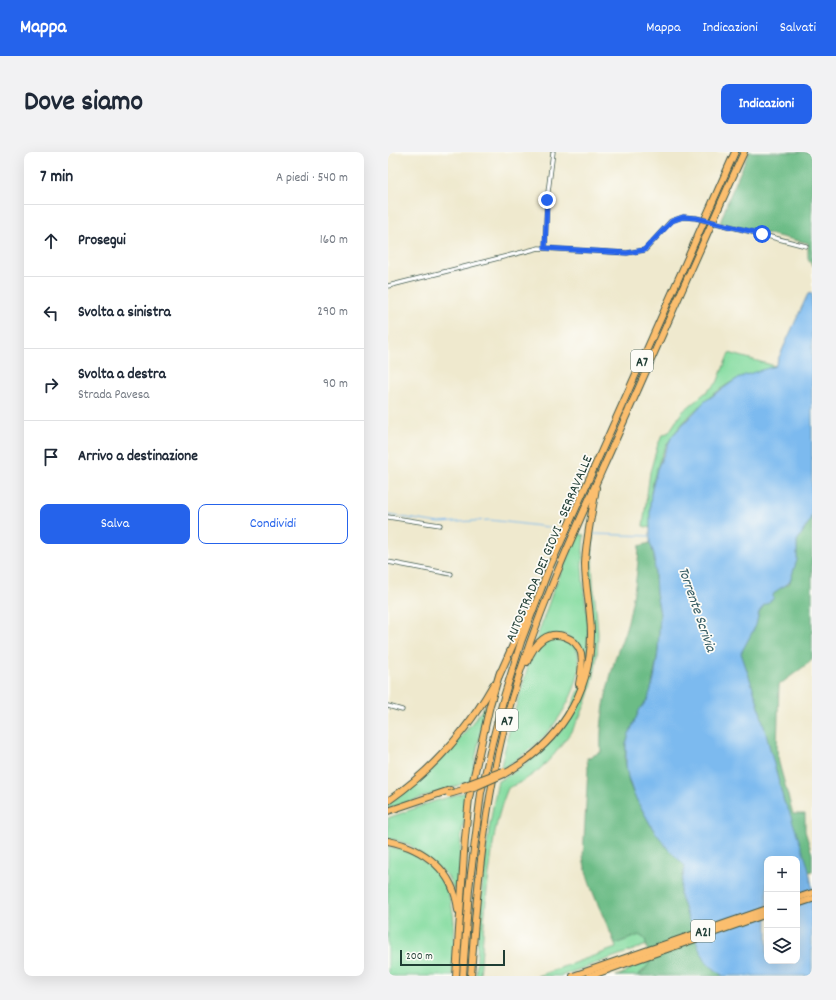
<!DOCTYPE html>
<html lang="it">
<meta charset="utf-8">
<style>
body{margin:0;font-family:Dekko,sans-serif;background:#f2f2f3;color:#1f2937}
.controls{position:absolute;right:12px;bottom:12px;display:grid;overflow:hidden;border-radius:8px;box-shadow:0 4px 16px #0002}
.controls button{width:36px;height:36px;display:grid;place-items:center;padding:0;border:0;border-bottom:1px solid #e0e1e3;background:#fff;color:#1f2937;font:20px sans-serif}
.scale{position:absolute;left:12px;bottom:10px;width:105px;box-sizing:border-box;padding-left:4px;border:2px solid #1f3d34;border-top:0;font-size:11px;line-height:14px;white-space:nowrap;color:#1f3d34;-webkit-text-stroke:3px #fdfcf7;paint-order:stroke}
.stop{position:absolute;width:12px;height:12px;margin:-9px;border:3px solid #2563eb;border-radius:50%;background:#fff}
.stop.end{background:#2563eb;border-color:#fff;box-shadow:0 1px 4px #0008}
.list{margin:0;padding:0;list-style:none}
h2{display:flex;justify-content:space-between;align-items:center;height:52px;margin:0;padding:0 16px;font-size:17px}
h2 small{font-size:13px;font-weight:400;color:#747a83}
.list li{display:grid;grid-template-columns:26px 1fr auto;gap:12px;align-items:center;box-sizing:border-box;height:72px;padding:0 16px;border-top:1px solid #e0e1e3}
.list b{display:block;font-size:15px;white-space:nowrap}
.list p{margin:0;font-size:13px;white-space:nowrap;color:#747a83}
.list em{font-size:13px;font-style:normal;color:#747a83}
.actions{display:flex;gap:8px;padding:12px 16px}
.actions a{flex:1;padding:9px 0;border:1px solid #2563eb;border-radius:8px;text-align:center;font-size:14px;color:#2563eb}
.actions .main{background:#2563eb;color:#fff}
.icon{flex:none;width:22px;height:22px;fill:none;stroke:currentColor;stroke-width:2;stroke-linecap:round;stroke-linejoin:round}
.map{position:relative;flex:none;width:424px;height:824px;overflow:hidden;border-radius:8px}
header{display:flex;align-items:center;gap:24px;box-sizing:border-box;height:56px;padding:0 20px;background:#2563eb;color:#fff}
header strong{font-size:19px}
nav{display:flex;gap:22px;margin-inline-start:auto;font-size:14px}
.intro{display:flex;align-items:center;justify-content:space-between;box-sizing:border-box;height:96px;padding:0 24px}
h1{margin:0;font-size:28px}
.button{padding:10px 18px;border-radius:8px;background:#2563eb;color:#fff;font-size:14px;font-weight:700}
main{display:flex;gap:24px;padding:0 24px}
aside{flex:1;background:#fff;border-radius:8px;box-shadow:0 4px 16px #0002}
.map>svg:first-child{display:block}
.green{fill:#85dca0;stroke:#528c6a}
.forest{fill:#6cbc86;stroke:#467c5d}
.water{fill:#7bbaef;stroke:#4d7c92;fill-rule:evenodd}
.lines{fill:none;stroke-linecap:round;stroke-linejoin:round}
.stream{stroke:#7bbaef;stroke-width:1}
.street-casing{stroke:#3e574b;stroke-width:5}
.highway-casing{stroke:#3e574b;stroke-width:8}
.street{stroke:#fff;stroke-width:3.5}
.highway{stroke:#fbbe6e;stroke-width:6}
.street-bridge-casing{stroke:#3e574b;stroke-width:5;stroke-linecap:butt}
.highway-bridge-casing{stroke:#3e574b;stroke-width:8;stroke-linecap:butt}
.street-bridge{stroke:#fff;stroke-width:3.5}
.highway-bridge{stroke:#fbbe6e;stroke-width:6}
.route{stroke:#2563eb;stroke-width:5}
.labels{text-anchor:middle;stroke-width:3.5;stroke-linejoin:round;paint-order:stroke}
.shield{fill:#fdfcf7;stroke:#62766e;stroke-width:1}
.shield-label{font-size:13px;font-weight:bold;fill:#1f3d34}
.street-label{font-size:14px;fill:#1f3d34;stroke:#fdfcf7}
.water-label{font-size:15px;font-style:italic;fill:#365c63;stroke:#fdfcf7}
</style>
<header>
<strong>Mappa</strong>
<nav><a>Mappa</a><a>Indicazioni</a><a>Salvati</a></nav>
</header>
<div class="intro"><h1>Dove siamo</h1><a class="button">Indicazioni</a></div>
<main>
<aside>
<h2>7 min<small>A piedi · 540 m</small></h2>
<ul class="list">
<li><svg class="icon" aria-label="ahead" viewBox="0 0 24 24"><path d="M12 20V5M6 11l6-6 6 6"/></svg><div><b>Prosegui</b></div><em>160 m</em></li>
<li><svg class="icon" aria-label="left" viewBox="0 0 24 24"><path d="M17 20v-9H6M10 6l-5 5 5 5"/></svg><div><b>Svolta a sinistra</b></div><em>290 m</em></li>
<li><svg class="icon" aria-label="right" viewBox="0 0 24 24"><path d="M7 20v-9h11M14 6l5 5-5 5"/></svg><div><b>Svolta a destra</b><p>Strada Pavesa</p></div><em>90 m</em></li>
<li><svg class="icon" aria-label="arrive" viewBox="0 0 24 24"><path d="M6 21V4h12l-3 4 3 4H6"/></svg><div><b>Arrivo a destinazione</b></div></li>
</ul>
<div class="actions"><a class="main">Salva</a><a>Condividi</a></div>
</aside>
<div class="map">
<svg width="424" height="824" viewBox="0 0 424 824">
<rect width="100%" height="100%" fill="#fdfcf7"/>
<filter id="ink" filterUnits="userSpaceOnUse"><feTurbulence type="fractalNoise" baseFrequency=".025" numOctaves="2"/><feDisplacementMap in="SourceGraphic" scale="8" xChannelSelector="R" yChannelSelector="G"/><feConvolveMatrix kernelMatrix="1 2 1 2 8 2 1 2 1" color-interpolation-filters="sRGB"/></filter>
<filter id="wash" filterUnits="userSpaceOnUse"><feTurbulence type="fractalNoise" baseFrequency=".012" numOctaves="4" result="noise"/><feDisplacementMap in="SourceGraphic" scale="16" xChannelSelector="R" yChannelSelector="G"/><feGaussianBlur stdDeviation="0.9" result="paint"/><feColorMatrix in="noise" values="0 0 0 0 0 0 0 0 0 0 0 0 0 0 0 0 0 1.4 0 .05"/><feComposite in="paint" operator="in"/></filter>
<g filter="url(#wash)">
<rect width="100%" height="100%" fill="#efe9ce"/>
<g class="green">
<path d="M341 201 387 214C375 219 361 221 349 227 327 238 300 263 285 283 274 298 266 321 263 340 261 352 263 364 262 376L255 374 262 320 270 292 275 283 281 280 294 260 329 231Z"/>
<path d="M190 382 196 383 194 413 195 429 200 474 199 501 196 518V507L178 482 147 491 165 439Z"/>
<path d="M202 385H205C204 400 204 415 205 431 207 448 209 465 210 482 210 509 205 538 193 562 189 571 183 580 177 588 162 610 145 626 120 636 110 660 106 682 103 708 97 746 95 785 92 824H88C91 759 96 694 110 629L123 622 146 605 166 586 174 577 201 516 199 417Z"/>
<path d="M167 485C170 485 174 485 177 486 179 487 181 490 184 492 205 512 176 562 160 580 146 596 130 607 112 618L122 575 142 507 154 491 161 487Z"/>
<path d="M98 552 83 629 0 657V652C40 624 70 592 98 552Z"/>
<path d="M81 639 73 686 70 746 59 723 22 693 7 688 0 687V666L47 649Z"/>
<path d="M0 695C15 696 27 702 39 712 73 741 67 784 64 824H0Z"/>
<path d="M251 783 257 787 259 793 173 824H149L228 796 227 792Z"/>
<path d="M262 808 260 814 249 824H228L237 821 249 812Z"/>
</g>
<g class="forest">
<path d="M361 0H424V114L420 106V91L332 71 341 46Z"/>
<path d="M424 361V506L422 510 391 533 389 597 391 611 405 662H417V679L424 702V719L421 720 405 671 396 650 369 548 353 501 368 473 371 460 376 453 380 450 390 437 401 432 409 408V389L421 370Z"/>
<path d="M262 391 266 402 268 441 272 462 270 500 263 538 260 547 252 557 243 577 238 592 237 608 241 631 246 643 265 677 280 697 297 714 292 740 293 747 311 796 319 811 335 824H249L255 820 262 810 257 787 251 783 227 792C216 763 199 735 195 704L200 617 199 606H202V605L213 600C211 567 219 535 228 504 232 493 237 481 240 469 246 444 250 419 251 394Z"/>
</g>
<path class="water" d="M424 141V361L421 370 409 389V408L402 429C398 435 390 435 385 443V447L376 453 371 460 368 473 353 501 369 548 396 650 401 659 420 714 424 735V824H335L319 811 311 796 293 747 292 740 297 714 280 697 265 677 246 643 240 625 238 613V592L241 582 252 557 260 547 266 527 270 500 272 462 268 441 266 402 262 391V352L263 341 269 317 284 284 316 250 347 228 357 223 387 214 418 146 420 142ZM379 707H409V809H379Z"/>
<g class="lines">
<g class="stream">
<path d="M0 363 51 371 102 368 168 376"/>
<path d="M205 382 263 384"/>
</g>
</g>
</g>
<g filter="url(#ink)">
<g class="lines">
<defs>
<g id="street">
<path d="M336 73 418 94"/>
<path d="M157 96 159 48 165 0"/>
<path d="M0 134 151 96 239 101 257 98 283 69 295 65 308 66"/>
<path d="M0 365 52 373"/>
<path d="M0 410 63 422"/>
<path d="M0 554 14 558"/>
</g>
<g id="highway">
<path d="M139 510C142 502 147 493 155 487 168 478 188 485 193 501 195 511 193 523 191 532"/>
<path d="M111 524 141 457"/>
<path d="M116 622C169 593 203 543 203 482 203 458 197 435 197 412 198 386 204 362 208 336"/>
<path d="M0 649C43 619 79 579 105 533"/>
<path d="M0 659 62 638"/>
<path d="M0 689C36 696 66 719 70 758"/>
<path d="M409 746 424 741"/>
<path d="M409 752 424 747"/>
<path d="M68 824 77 686 81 646 102 553 112 520"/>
<path d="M75 824 81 737 93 641 104 591 116 545 133 490 160 419 347 0"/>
<path d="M83 824C89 730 98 637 124 546 150 457 189 374 227 289 270 193 312 96 356 0"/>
<path d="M185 824 379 757"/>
<path d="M202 824 379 762"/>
</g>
</defs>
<use href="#street" class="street-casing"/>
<use href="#highway" class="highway-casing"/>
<use href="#street" class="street"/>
<use href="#highway" class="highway"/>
<defs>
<path id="street-bridge" d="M308 66 336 73"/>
<g id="highway-bridge">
<path d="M75 634 115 619"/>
<path d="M61 642 89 634 116 622"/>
</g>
</defs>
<use href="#street-bridge" class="street-bridge-casing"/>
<use href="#highway-bridge" class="highway-bridge-casing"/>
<use href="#street-bridge" class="street-bridge"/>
<use href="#highway-bridge" class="highway-bridge"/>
</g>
</g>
<g class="lines" filter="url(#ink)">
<path class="route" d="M159 48 157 96 239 101 256 98 284 69 295 65 308 66 374 82"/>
</g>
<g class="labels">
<g class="shield">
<rect x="243" y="198" width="22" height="22" rx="3"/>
<rect x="108" y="557" width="22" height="22" rx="3"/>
<rect x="303" y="768" width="24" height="22" rx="3"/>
</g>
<g class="shield-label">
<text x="254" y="214">A7</text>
<text x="119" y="573">A7</text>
<text x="315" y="784">A21</text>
</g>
<g class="street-label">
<text transform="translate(160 396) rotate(-67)" y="5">AUTOSTRADA DEI GIOVI - SERRAVALLE</text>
</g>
<g class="water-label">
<text transform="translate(310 457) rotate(71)" y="5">Torrente Scrivia</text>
</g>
</g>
</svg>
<div class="controls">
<button>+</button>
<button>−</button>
<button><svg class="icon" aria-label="layers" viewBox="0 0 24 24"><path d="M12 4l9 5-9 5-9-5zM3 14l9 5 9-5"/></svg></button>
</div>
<div class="scale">200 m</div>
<div class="stop" style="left:374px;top:82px"></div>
<div class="stop end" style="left:159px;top:48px"></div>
</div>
</main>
